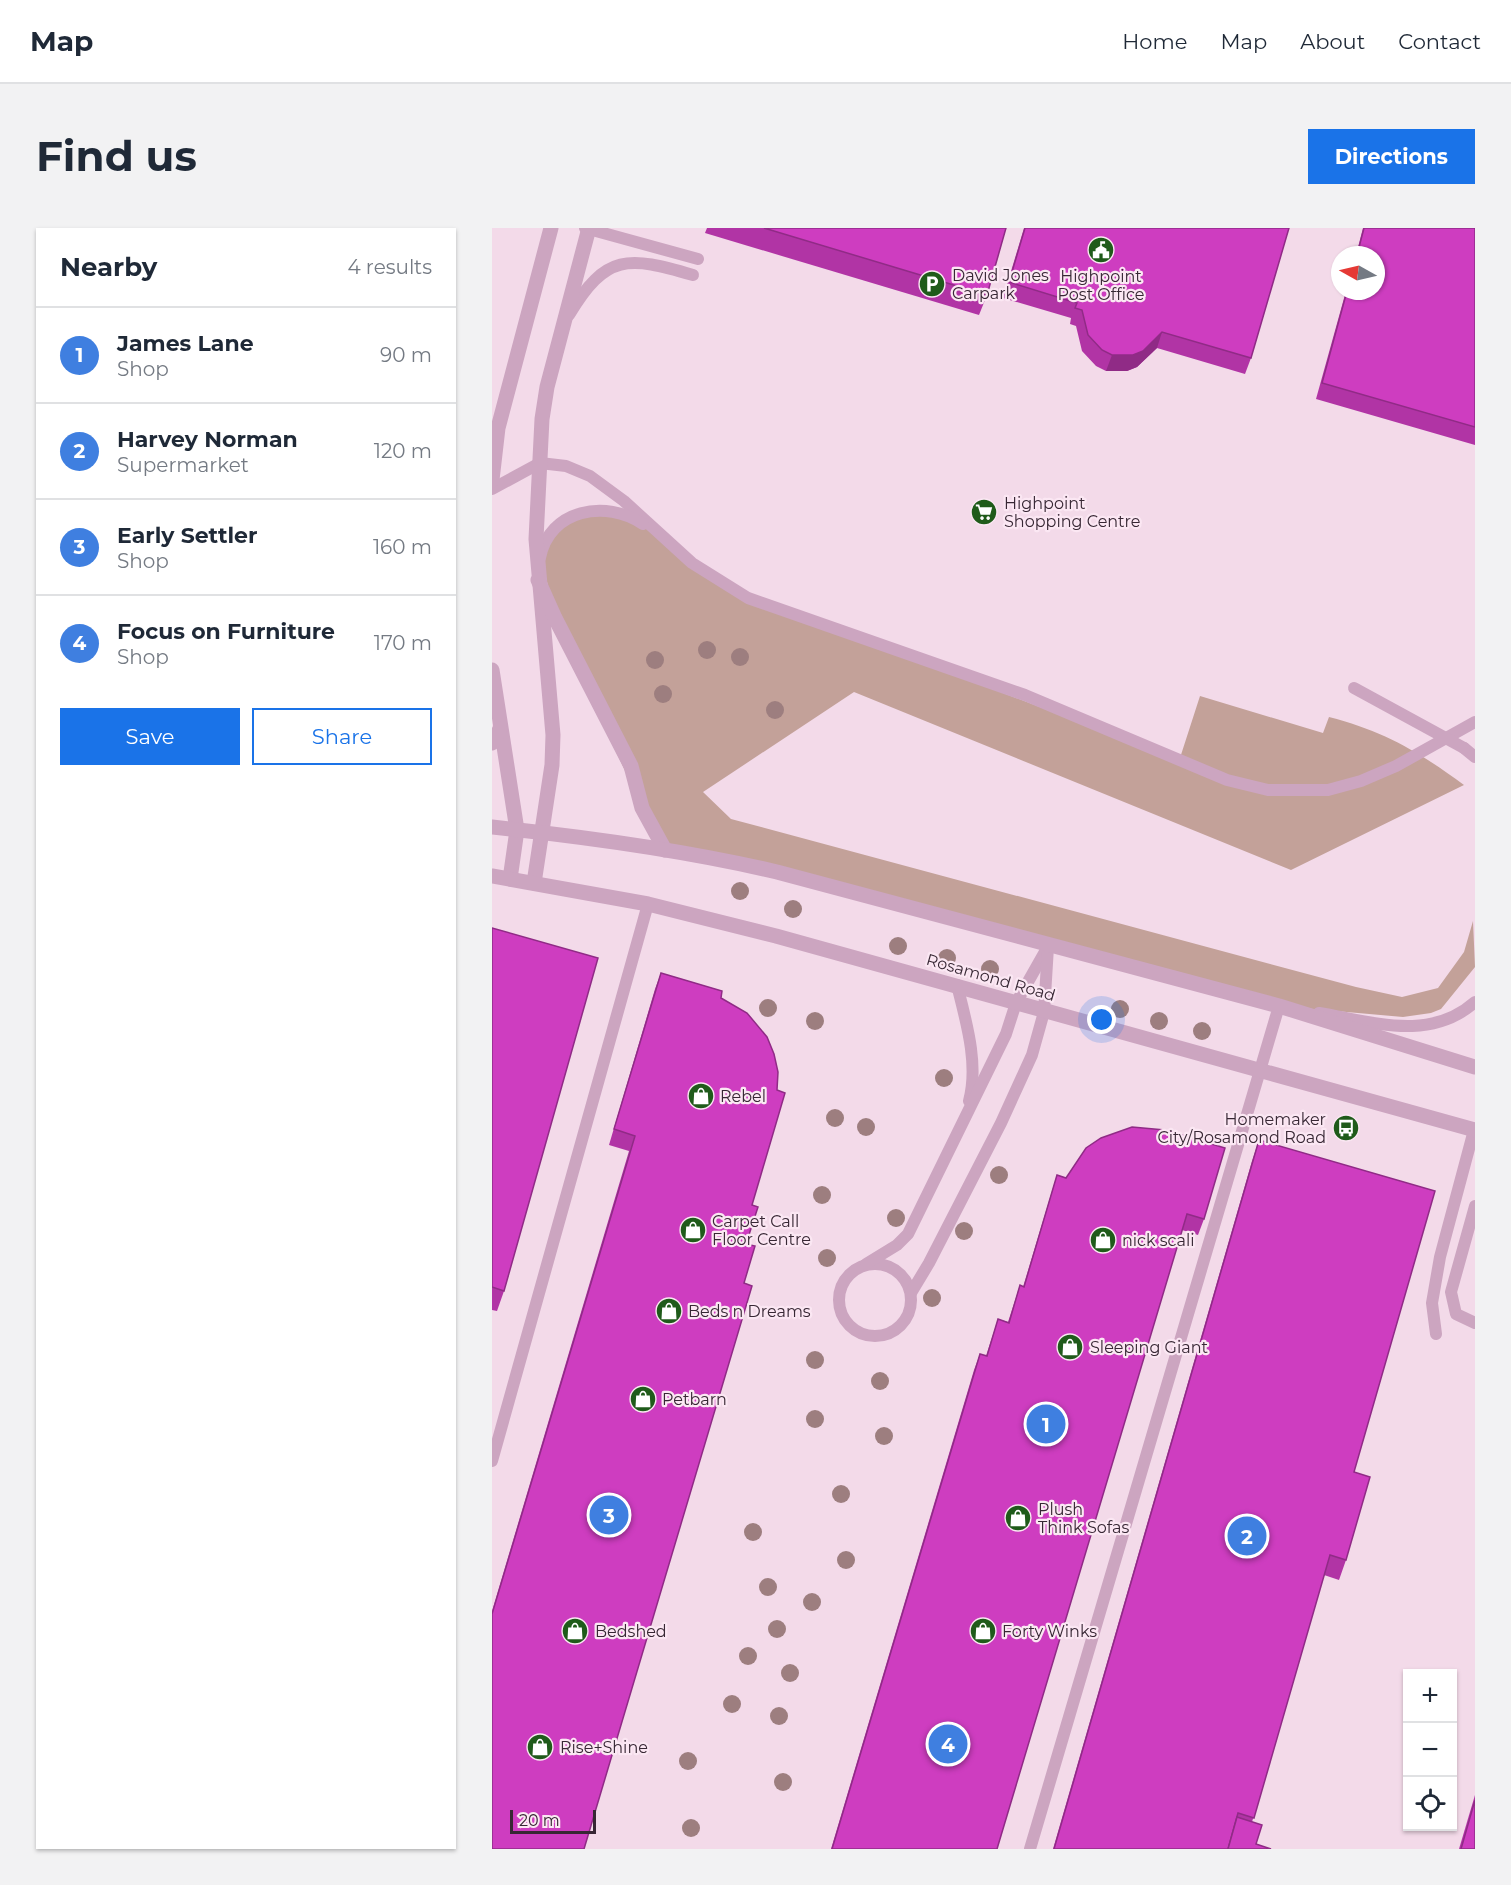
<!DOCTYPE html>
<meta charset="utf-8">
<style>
body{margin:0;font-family:Montserrat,sans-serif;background:#f2f2f3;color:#1f2937}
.controls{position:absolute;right:18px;bottom:18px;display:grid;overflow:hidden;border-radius:0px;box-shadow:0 2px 4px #0004}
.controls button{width:54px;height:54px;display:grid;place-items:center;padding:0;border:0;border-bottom:2px solid #e0e1e3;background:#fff;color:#1f2937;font:30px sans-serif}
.compass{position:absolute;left:839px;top:18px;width:54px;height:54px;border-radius:50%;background:#fff;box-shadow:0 2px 4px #0004;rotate:278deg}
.scale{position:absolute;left:18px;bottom:15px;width:86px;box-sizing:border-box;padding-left:6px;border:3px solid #372734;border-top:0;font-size:16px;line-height:21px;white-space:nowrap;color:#372734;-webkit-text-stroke:4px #fbe7f3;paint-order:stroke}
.you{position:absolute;left:610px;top:792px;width:21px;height:21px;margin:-15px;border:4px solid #fff;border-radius:50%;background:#1a73e8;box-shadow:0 0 0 9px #1a73e833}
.badge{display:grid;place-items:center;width:39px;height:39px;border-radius:50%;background:#1a73e8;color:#fff;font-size:20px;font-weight:700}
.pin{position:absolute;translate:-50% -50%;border:3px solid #fff;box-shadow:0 2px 6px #0006}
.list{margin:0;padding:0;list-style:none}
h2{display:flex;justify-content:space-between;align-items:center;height:78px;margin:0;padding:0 24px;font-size:26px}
h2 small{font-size:20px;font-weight:400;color:#747a83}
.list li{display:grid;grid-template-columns:39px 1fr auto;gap:18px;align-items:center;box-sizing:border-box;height:96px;padding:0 24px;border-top:2px solid #e0e1e3}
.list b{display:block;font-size:22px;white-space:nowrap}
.list p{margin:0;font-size:20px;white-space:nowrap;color:#747a83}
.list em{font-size:20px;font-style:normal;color:#747a83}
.actions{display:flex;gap:12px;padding:18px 24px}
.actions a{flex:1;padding:14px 0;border:2px solid #1a73e8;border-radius:0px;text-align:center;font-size:21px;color:#1a73e8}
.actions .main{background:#1a73e8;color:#fff}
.icon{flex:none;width:33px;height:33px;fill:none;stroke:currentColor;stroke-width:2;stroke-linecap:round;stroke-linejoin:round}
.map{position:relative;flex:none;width:983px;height:1621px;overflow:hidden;border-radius:0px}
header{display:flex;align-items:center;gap:36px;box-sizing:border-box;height:84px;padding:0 30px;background:#fff;border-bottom:2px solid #e0e1e3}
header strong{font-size:28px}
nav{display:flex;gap:33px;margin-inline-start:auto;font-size:21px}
.intro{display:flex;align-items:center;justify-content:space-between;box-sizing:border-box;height:144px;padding:0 36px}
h1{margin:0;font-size:42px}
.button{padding:15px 27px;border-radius:0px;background:#1a73e8;color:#fff;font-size:21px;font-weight:700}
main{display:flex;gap:36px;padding:0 36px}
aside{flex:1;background:#fff;border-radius:0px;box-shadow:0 2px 4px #0004}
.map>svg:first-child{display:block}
.green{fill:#c3a199}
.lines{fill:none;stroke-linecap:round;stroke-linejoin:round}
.service{stroke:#cca5c0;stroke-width:12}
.minor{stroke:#cca5c0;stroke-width:15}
.tertiary{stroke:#cca5c0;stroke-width:15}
.service-bridge{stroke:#cca5c0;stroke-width:12}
.tree{fill:#9d7e7f}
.wall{fill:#b134a5}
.shaded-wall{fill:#902b86}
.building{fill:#ce3dc0;stroke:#902b86;stroke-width:1.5}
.labels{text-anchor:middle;stroke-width:4.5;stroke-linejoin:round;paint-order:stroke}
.poi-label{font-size:16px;fill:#372734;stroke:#fbe7f3;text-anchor:start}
.street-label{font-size:16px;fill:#372734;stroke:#fbe7f3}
</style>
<header>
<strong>Map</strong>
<nav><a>Home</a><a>Map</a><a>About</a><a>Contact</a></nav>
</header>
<div class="intro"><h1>Find us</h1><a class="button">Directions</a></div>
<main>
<aside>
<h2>Nearby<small>4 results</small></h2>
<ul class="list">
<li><span class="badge" style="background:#3f7fe0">1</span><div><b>James Lane</b><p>Shop</p></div><em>90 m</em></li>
<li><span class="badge" style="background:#3f7fe0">2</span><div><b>Harvey Norman</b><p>Supermarket</p></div><em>120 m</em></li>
<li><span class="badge" style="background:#3f7fe0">3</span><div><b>Early Settler</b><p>Shop</p></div><em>160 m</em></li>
<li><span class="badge" style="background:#3f7fe0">4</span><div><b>Focus on Furniture</b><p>Shop</p></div><em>170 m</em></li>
</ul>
<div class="actions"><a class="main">Save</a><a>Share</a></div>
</aside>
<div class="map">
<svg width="983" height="1621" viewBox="0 0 983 1621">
<rect width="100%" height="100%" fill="#f3dae9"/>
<path class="green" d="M87 285 143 291 230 356 687 533 708 468 831 505 837 489C892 503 927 524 972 557L799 642 362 464 211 564 239 591 864 759 910 769 946 760 972 724 981 693 983 739 949 781 939 785 911 789 787 778 173 622 150 580 63 390 49 327 52 315Z"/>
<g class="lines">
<g class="service">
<path d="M93 0 206 31"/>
<path d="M77 87C114 25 136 28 201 47"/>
<path d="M0 261 48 235 74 238 98 248 132 273 200 335 256 370 533 467 735 552 776 562H836L869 553 904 538 983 494"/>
<path d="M48 330C57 281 114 271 151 296"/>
<path d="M972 520 983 529"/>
<path d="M465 757C474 793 487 836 477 873"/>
<path d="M827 785C881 794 938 814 983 774"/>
<path d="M983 978 959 1064 964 1086 983 1095"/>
<circle cx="383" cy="1072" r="36"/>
<path d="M374 1036 405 1017 416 1006 514 806 524 775 554 722"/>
<path d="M419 1065 437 1035 509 895 540 827 552 784 556 719"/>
<path d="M944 1106 940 1075 948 1029 982 902"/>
<path d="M0 1233 156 676"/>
<path d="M538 1621 787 778 795 780"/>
</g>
<g class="minor">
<path d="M0 252 6 200 59 0"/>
<path d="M0 442 25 602 18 651"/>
<path d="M42 655 60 537 61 507 44 311 50 191 55 159 97 0"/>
</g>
<g class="tertiary">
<path d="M46 352 63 390 139 538 150 580 173 622"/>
<path d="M0 515 8 501"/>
<path d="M0 599C95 609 192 622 285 644L787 778 983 839"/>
<path d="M0 648 156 676 284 708 983 902"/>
</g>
<path class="service-bridge" d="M862 460 972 520"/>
</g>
<g class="tree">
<circle cx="215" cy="422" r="9"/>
<circle cx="248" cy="429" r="9"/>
<circle cx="163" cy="432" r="9"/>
<circle cx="171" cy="466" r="9"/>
<circle cx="283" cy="482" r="9"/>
<circle cx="248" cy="663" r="9"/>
<circle cx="301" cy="681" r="9"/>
<circle cx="406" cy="718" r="9"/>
<circle cx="455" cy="730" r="9"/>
<circle cx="498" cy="741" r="9"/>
<circle cx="276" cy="780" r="9"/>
<circle cx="628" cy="781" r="9"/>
<circle cx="323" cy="793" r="9"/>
<circle cx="667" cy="793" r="9"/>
<circle cx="710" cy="803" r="9"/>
<circle cx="452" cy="850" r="9"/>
<circle cx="343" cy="890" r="9"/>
<circle cx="374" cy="899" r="9"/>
<circle cx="507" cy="947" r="9"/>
<circle cx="330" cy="967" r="9"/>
<circle cx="404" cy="990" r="9"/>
<circle cx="472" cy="1003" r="9"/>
<circle cx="335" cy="1030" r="9"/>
<circle cx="440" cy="1070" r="9"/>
<circle cx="323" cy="1132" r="9"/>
<circle cx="388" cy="1153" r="9"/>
<circle cx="323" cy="1191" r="9"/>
<circle cx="392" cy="1208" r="9"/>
<circle cx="349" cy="1266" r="9"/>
<circle cx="261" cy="1304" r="9"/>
<circle cx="354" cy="1332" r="9"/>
<circle cx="276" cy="1359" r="9"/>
<circle cx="320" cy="1374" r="9"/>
<circle cx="285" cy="1401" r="9"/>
<circle cx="256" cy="1428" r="9"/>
<circle cx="298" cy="1445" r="9"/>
<circle cx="240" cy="1476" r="9"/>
<circle cx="287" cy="1488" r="9"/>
<circle cx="196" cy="1533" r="9"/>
<circle cx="291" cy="1554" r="9"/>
<circle cx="199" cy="1600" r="9"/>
</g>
<g class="wall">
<path d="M215 0H514L495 67 487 87 213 5Z"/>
<path d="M532 0H797L759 130 753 146 665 120 645 139 635 143H614L604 138 590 123 584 98 578 96 579 90 511 70Z"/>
<path d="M871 0H983V217L824 171 854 63H884V27H864Z"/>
<path d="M0 700 12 1063 5 1083 0 1082Z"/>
<path d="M169 745 230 763 0 1621V1383L137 923 117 917 163 761Z"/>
<path d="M767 912 862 1244 854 1332 847 1352 832 1347 760 1594 764 1616 779 1621H561L760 933Z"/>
<path d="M565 947 712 991 706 1007 690 1002 505 1621H339L482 1142 488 1126 494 1128 506 1091 516 1094 528 1057 531 1059 560 963Z"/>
<path d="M983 1567V1621H967Z"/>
</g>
<path class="shaded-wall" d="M670 104 665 120 645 139 635 143H614L620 127Z"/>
<g class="building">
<path d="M272 0H514L495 67Z"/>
<path d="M533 0H797L759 130 670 104 651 123 641 127H620L610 122 596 107 590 82 583 80 585 75 517 54Z"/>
<path d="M872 0H983V199L830 155 855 63H884V27H865Z"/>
<path d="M0 700 106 730 12 1063 0 1059Z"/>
<path d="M169 745 230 763 229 770 255 785 275 809 282 826 286 844 285 862 293 865 260 977 266 979 254 1016 263 1018 252 1055 260 1058 92 1621H0V1386L143 908 122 901Z"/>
<path d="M640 899 673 902 733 920 712 991 695 986 505 1621H340L488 1126 495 1128 506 1091 517 1095 528 1057 532 1059 565 947 574 950 594 920 609 910Z"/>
<path d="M767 912 943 963 862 1244 878 1249 854 1332 838 1327 762 1590 746 1585 736 1621H562Z"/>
<path d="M983 1572V1621H969Z"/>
<path d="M745 1589 770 1597 764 1616 779 1621H736Z"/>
</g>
<defs>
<symbol id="civic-disc" viewBox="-11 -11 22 22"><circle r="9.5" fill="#1f5b1a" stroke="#fbe7f3"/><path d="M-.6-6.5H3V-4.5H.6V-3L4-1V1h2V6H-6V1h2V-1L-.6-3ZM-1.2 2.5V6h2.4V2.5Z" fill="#fff"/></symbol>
<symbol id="parking-disc" viewBox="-11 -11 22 22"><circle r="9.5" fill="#1f5b1a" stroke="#fbe7f3"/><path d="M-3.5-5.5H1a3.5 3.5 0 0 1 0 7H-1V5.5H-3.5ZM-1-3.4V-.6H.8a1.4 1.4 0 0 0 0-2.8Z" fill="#fff"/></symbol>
<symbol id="supermarket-disc" viewBox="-11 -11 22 22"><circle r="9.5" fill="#1f5b1a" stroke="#fbe7f3"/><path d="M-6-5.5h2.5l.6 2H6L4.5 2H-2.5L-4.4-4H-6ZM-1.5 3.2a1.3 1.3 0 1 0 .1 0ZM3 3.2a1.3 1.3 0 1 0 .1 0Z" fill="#fff"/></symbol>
<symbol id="shop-disc" viewBox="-11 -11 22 22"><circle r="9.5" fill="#1f5b1a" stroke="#fbe7f3"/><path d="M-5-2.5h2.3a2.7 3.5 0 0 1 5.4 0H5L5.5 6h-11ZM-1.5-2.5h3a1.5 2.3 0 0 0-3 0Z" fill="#fff"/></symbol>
<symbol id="bus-disc" viewBox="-11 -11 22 22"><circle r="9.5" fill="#1f5b1a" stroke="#fbe7f3"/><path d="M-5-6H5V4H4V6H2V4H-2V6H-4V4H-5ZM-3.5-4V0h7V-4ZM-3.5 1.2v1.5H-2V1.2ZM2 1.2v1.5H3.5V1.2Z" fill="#fff"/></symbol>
</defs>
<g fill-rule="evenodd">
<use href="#civic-disc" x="594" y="7" width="30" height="30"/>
<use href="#parking-disc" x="425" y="41" width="30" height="30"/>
<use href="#supermarket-disc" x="477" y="269" width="30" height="30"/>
<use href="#shop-disc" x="194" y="853" width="30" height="30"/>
<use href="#bus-disc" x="839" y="885" width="30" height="30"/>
<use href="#shop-disc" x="186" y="987" width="30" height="30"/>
<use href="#shop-disc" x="596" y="997" width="30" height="30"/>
<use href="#shop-disc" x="162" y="1068" width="30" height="30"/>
<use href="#shop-disc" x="563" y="1104" width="30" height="30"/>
<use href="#shop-disc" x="136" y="1156" width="30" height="30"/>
<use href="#shop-disc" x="511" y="1275" width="30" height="30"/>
<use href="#shop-disc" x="68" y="1388" width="30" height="30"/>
<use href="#shop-disc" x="476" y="1388" width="30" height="30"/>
<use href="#shop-disc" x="33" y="1504" width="30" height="30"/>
</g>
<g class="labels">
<g class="poi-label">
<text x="460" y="53">David Jones<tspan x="460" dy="18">Carpark</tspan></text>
<text x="609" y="54" text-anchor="middle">Highpoint<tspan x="609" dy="18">Post Office</tspan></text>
<text x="512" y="281">Highpoint<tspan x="512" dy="18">Shopping Centre</tspan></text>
<text x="228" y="874">Rebel</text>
<text x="834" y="897" text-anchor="end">Homemaker<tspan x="834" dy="18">City/Rosamond Road</tspan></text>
<text x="220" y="999">Carpet Call<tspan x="220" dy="18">Floor Centre</tspan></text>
<text x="630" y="1018">nick scali</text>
<text x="196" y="1089">Beds n Dreams</text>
<text x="598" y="1125">Sleeping Giant</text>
<text x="170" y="1177">Petbarn</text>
<text x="546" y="1287">Plush<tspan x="546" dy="18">Think Sofas</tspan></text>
<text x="103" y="1409">Bedshed</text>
<text x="510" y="1409">Forty Winks</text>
<text x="68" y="1525">Rise+Shine</text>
</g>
<g class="street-label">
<text transform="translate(499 749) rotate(16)" y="6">Rosamond Road</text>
</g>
</g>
</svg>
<div class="controls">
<button>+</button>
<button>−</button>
<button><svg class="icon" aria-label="locate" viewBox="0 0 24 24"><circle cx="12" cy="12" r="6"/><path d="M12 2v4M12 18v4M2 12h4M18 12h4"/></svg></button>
</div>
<svg class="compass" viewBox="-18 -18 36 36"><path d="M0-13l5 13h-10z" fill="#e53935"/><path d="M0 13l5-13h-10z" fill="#747a83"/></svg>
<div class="scale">20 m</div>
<div class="you"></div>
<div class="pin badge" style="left:554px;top:1196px;background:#3f7fe0">1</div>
<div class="pin badge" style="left:755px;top:1308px;background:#3f7fe0">2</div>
<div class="pin badge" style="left:117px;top:1287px;background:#3f7fe0">3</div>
<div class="pin badge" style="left:456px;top:1516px;background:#3f7fe0">4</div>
</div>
</main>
